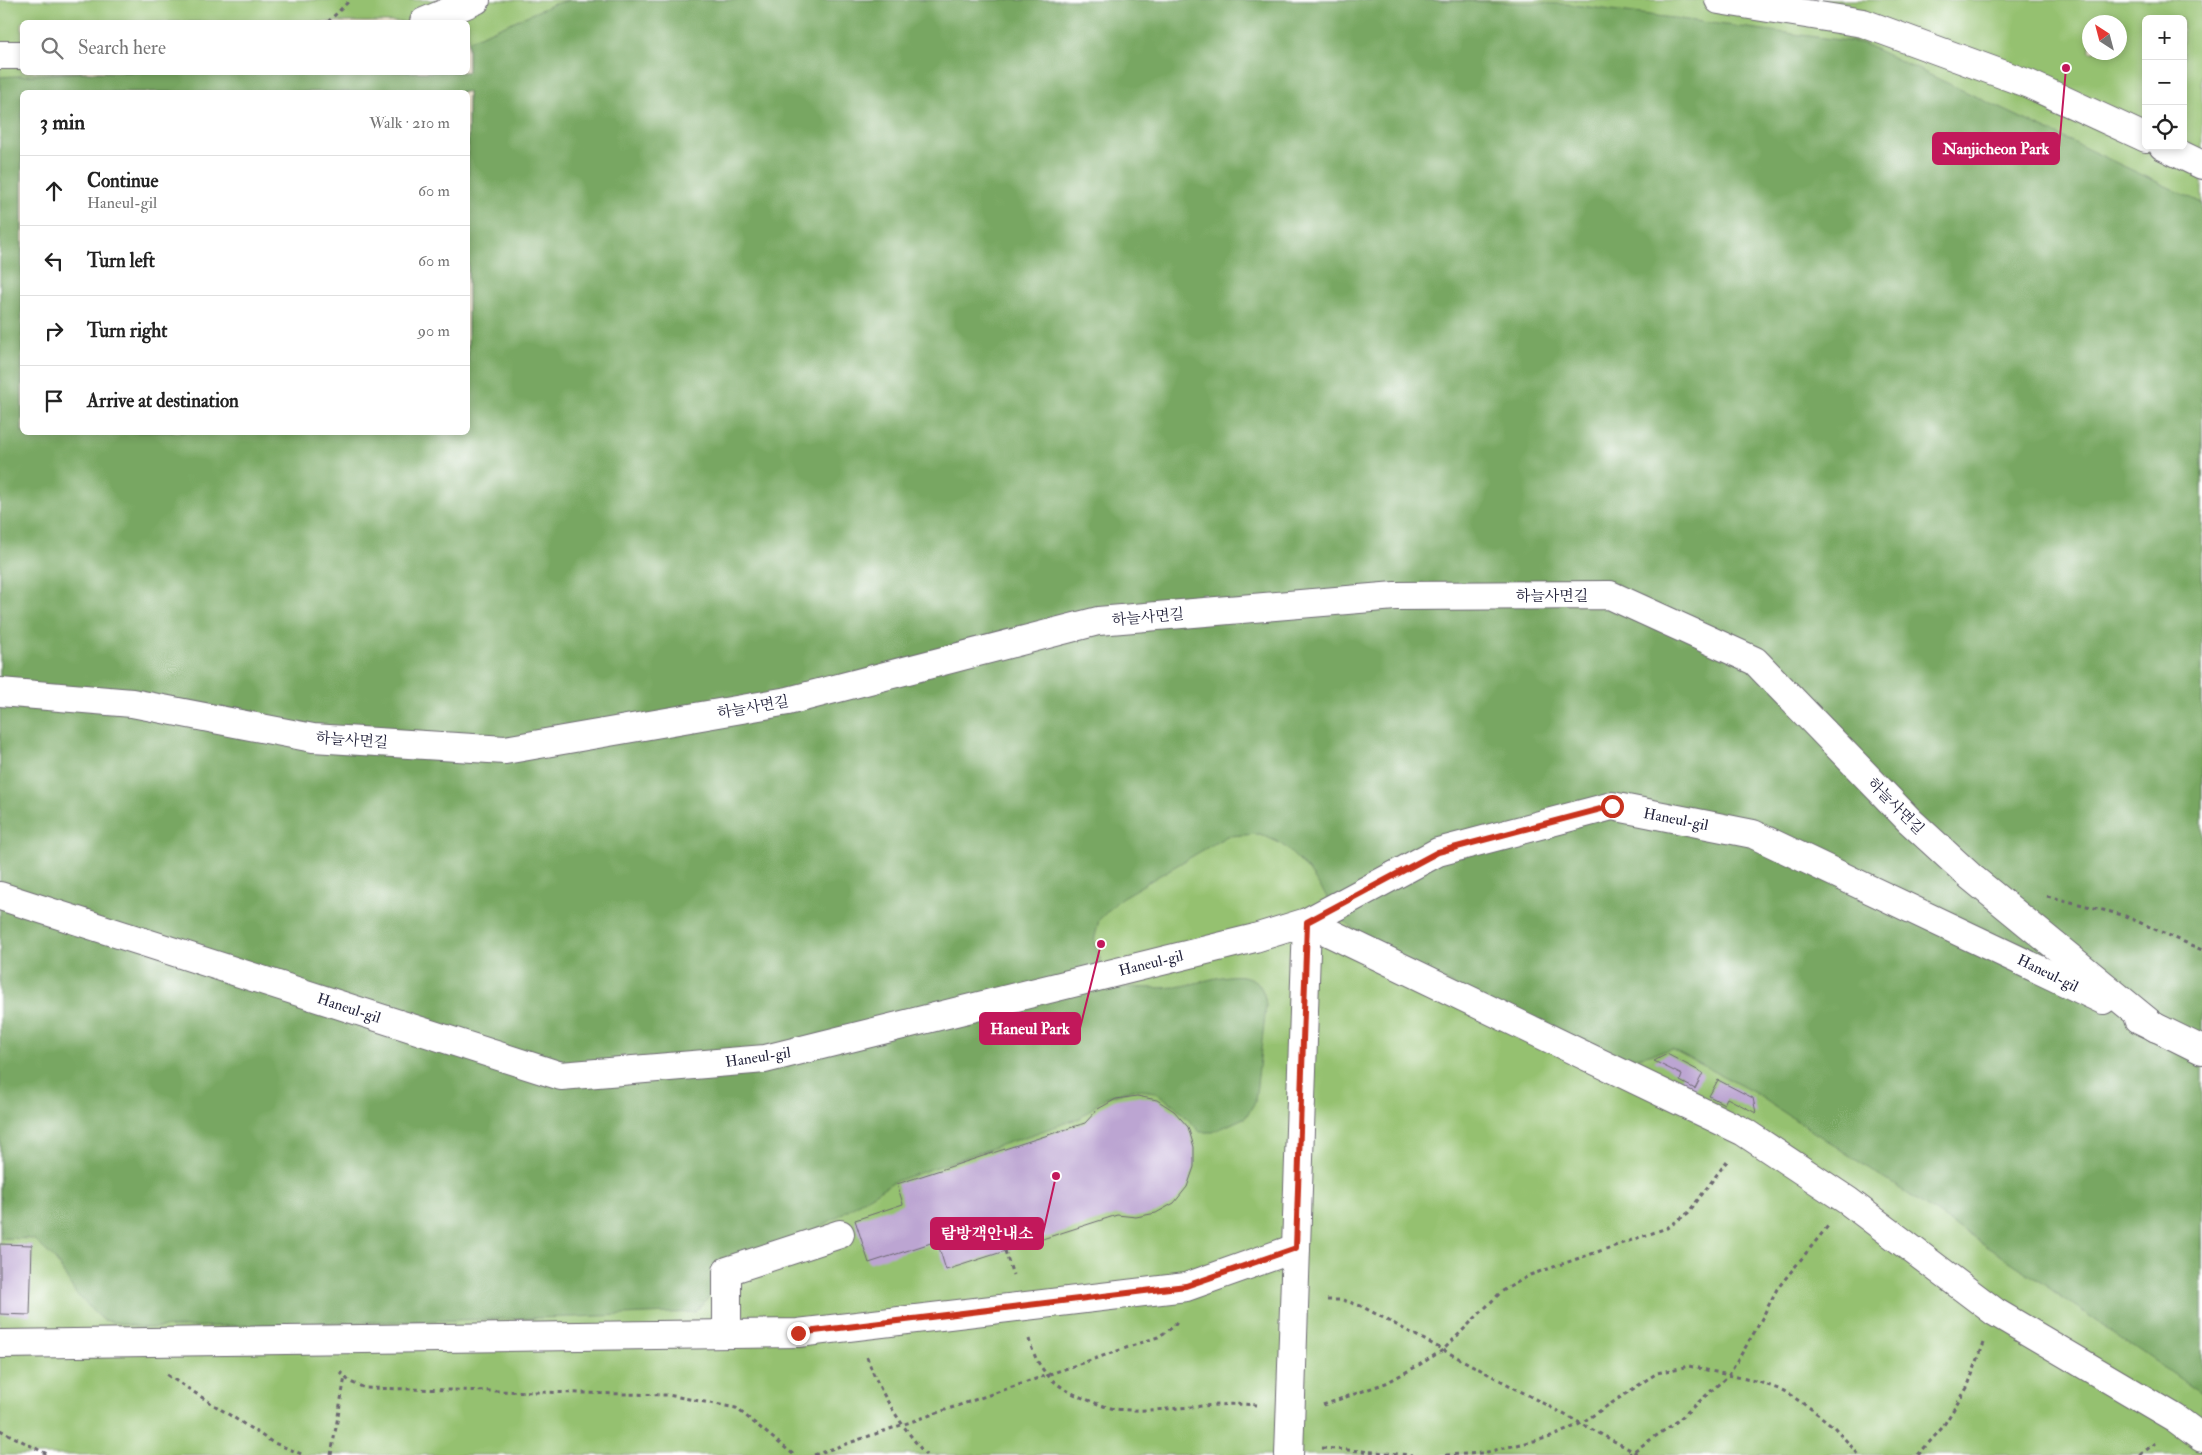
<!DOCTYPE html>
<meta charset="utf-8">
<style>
body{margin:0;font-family:"IM FELL Double Pica","Noto Serif KR",serif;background:#f2f2f2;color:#222}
.controls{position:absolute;right:15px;top:15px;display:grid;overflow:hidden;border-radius:8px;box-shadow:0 2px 8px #0003}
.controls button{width:45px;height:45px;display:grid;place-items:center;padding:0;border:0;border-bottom:1px solid #e0e0e0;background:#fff;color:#222;font:25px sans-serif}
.compass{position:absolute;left:2082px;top:15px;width:45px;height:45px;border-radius:50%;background:#fff;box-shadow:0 2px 8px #0003;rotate:324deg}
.stop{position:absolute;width:15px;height:15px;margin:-11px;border:4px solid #c8321e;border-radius:50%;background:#fff}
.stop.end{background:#c8321e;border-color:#fff;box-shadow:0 1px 5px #0008}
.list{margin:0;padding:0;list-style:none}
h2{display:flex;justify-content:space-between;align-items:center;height:65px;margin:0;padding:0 20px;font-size:21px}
h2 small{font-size:16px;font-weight:400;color:#767676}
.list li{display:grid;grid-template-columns:32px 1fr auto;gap:15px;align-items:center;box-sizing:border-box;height:70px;padding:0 20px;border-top:1px solid #e0e0e0}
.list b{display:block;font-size:19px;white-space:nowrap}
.list p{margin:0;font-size:16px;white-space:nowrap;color:#767676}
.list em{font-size:16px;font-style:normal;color:#767676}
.icon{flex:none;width:28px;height:28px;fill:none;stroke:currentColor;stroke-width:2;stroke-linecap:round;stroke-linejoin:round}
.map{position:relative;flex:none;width:2202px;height:1455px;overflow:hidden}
.search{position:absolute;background:#fff;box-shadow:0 2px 8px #0003;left:20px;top:20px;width:450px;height:55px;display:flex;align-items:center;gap:12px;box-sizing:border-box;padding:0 18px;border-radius:8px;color:#767676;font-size:19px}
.panel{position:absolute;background:#fff;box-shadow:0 2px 8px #0003;left:20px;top:90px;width:450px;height:345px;border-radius:8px}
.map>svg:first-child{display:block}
.green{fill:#95c16f;stroke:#5c7255;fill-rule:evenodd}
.forest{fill:#78a762;stroke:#4d644e;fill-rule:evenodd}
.building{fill:#bca5d2}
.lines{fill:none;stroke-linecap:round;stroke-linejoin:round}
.minor-casing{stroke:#6c6871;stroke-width:30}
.path{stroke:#6c6871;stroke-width:3;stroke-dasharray:4 4;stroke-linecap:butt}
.minor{stroke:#fff;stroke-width:28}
.route{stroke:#c8321e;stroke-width:6}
.labels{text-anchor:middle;stroke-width:4;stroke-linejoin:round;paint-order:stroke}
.street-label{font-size:15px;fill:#22223b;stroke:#fff}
.leader{fill:none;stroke:#c2185b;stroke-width:2}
.callout-dot{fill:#c2185b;stroke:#fff;stroke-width:2}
.callout{fill:#c2185b;stroke:#c2185b;stroke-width:2}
.callout-label{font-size:16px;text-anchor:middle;font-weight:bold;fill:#fff}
</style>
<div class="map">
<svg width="2202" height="1455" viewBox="0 0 2202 1455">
<rect width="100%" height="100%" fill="#fff"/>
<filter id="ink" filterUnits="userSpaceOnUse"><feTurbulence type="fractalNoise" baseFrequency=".02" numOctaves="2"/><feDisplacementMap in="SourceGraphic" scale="10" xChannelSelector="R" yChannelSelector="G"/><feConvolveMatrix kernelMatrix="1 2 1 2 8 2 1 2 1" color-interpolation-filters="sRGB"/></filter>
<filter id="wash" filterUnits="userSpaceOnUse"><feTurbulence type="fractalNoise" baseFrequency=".0096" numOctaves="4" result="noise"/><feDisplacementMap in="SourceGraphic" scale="20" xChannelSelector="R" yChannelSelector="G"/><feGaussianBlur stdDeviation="1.12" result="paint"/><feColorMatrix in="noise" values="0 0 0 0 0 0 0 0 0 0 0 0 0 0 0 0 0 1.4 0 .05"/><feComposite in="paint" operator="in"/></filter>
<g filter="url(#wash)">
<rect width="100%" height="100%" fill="#f6ead5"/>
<path class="green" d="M0 0H2202V1455H0ZM2146 19H2183V146H2146ZM22 22H468V72H22ZM2090 22H2120V52H2090ZM22 92H468V432H22Z"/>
<path class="forest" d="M571 0H1419L1566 4 1862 43 2202 203V1394L2023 1270 1753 1092 1672 1049 1600 1065 1364 937 1344 921 1308 870 1282 844 1260 834 1227 836 1121 898 1099 920 1094 941 1108 982 1117 987C1136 987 1155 989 1174 987 1205 985 1262 953 1266 1006L1255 1102 1246 1117 1213 1132H1200L1174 1105 1155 1092 1133 1089 1106 1097 1080 1118 893 1182 712 1294 695 1312 574 1317 144 1328 103 1320 76 1294 55 1259 33 1239 0 1238V77L83 72H468V41L554 4ZM22 92H468V432H22Z"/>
<g id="blocks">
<g class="building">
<path d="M1667 1054 1703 1073 1695 1089 1680 1081 1682 1075 1654 1061Z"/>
<path d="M1718 1080 1753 1098 1756 1113 1727 1098 1724 1104 1709 1096Z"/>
<path d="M1137 1096 1157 1100 1174 1111 1188 1127 1194 1147V1167L1187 1187 1174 1203 1156 1213 1136 1217 1117 1215 946 1270 937 1241 869 1263 855 1220 903 1204 897 1184 1085 1123 1098 1109 1116 1099Z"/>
<path d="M0 1244 32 1245 30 1315 0 1314Z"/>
</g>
</g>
</g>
<g filter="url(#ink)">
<use href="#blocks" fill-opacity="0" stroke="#6c6871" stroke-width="1"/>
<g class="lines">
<defs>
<g id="minor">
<path d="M1719 0 1863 23 2029 84 2146 138"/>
<path d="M424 22 476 0"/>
<path d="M0 55H22"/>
<path d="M2163 146 2202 165"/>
<path d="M0 692 132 703 313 738 505 750 788 701 1098 621 1395 596 1610 595 1755 661 1910 821 1971 877 2156 1028"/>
<path d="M0 896 561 1076 765 1059 1255 938 1307 922 1438 852 1612 806 1753 834 2103 1000"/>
<path d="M2139 1019 2202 1050"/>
<path d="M727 1333V1271L840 1234"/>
<path d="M0 1344 798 1333 1186 1287 1296 1248"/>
<path d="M1289 1455 1307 922 1744 1132 1848 1201 1995 1312 2175 1418 2202 1438"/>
</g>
</defs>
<use href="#minor" class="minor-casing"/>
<g class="path">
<path d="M328 22 350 0"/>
<path d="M2047 896 2123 915 2202 950"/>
<path d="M1005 1251 1013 1275"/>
<path d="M1327 1300H1343L1361 1306 1640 1455"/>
<path d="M1029 1339C1036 1366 1050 1383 1076 1395 1088 1400 1103 1407 1116 1409 1163 1414 1210 1401 1257 1405"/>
<path d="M867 1357C879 1393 902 1426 926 1455"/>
<path d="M340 1372 350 1382 365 1388 668 1395 736 1408 794 1455"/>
<path d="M167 1375 272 1442 304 1455"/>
<path d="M1323 1405 1386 1383 1419 1365 1443 1350 1501 1292 1530 1275 1667 1228 1688 1213 1727 1161"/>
<path d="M0 1430 49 1455"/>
<path d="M1322 1448 1412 1455"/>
<path d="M331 1455 345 1377"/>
<path d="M814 1455 1158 1337 1173 1327 1178 1320"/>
<path d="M1446 1455 1483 1453 1551 1437 1580 1424 1657 1373 1689 1366 1759 1382 1784 1391 1810 1408 1834 1427 1859 1455"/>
<path d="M1628 1455 1675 1423 1729 1375 1758 1326 1777 1289 1828 1226"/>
<path d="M1918 1455 1942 1428 1967 1388 1984 1343"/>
<path d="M2140 1455 2155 1443"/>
</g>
<use href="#minor" class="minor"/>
</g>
</g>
<g class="lines" filter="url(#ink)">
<path class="route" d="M798 1333 1186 1286 1296 1248 1307 922 1438 852 1612 806"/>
</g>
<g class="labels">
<g class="street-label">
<text x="1552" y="601">하늘사면길</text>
<text transform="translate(1148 617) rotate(-5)" y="5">하늘사면길</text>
<text transform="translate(753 707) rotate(-10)" y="5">하늘사면길</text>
<text transform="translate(352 740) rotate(4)" y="5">하늘사면길</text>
<text transform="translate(1896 806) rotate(45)" y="5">하늘사면길</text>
<text transform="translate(1676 819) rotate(11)" y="5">Haneul-gil</text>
<text transform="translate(1151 963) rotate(-14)" y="5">Haneul-gil</text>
<text transform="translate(2048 973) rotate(26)" y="5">Haneul-gil</text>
<text transform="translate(349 1008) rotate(18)" y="5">Haneul-gil</text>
<text transform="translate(758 1057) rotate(-9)" y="5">Haneul-gil</text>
</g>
</g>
<path class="leader" d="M2066 68L2059 148M1101 944L1080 1028M1056 1176L1043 1233"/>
<g class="callout-dot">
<circle cx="2066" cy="68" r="5"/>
<circle cx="1101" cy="944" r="5"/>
<circle cx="1056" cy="1176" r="5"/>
</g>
<g class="callout">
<rect x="1933" y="133" width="126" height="31" rx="5"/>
<rect x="980" y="1013" width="100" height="31" rx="5"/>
<rect x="931" y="1218" width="112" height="31" rx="5"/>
</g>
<g class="callout-label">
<text x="1996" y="154">Nanjicheon Park</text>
<text x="1030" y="1034">Haneul Park</text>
<text x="987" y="1239">탐방객안내소</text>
</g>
</svg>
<div class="controls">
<button>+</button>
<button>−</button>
<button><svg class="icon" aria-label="locate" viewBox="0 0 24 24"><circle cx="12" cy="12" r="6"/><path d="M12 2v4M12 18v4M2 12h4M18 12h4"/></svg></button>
</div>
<svg class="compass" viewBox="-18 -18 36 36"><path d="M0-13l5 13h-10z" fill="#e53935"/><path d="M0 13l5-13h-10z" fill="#767676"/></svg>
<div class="stop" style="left:1612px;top:806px"></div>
<div class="stop end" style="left:798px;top:1333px"></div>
<div class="search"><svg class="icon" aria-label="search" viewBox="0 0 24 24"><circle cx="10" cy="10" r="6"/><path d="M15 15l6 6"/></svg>Search here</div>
<section class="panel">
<h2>3 min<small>Walk · 210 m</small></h2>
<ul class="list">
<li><svg class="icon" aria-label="ahead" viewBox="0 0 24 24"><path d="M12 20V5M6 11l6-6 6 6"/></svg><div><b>Continue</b><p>Haneul-gil</p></div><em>60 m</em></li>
<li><svg class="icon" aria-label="left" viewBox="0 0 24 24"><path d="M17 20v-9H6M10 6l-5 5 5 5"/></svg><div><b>Turn left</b></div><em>60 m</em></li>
<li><svg class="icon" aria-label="right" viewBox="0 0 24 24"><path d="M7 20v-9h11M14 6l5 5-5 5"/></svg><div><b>Turn right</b></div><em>90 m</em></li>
<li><svg class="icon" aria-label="arrive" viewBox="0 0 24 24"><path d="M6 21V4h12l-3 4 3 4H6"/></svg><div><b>Arrive at destination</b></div></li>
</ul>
</section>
</div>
